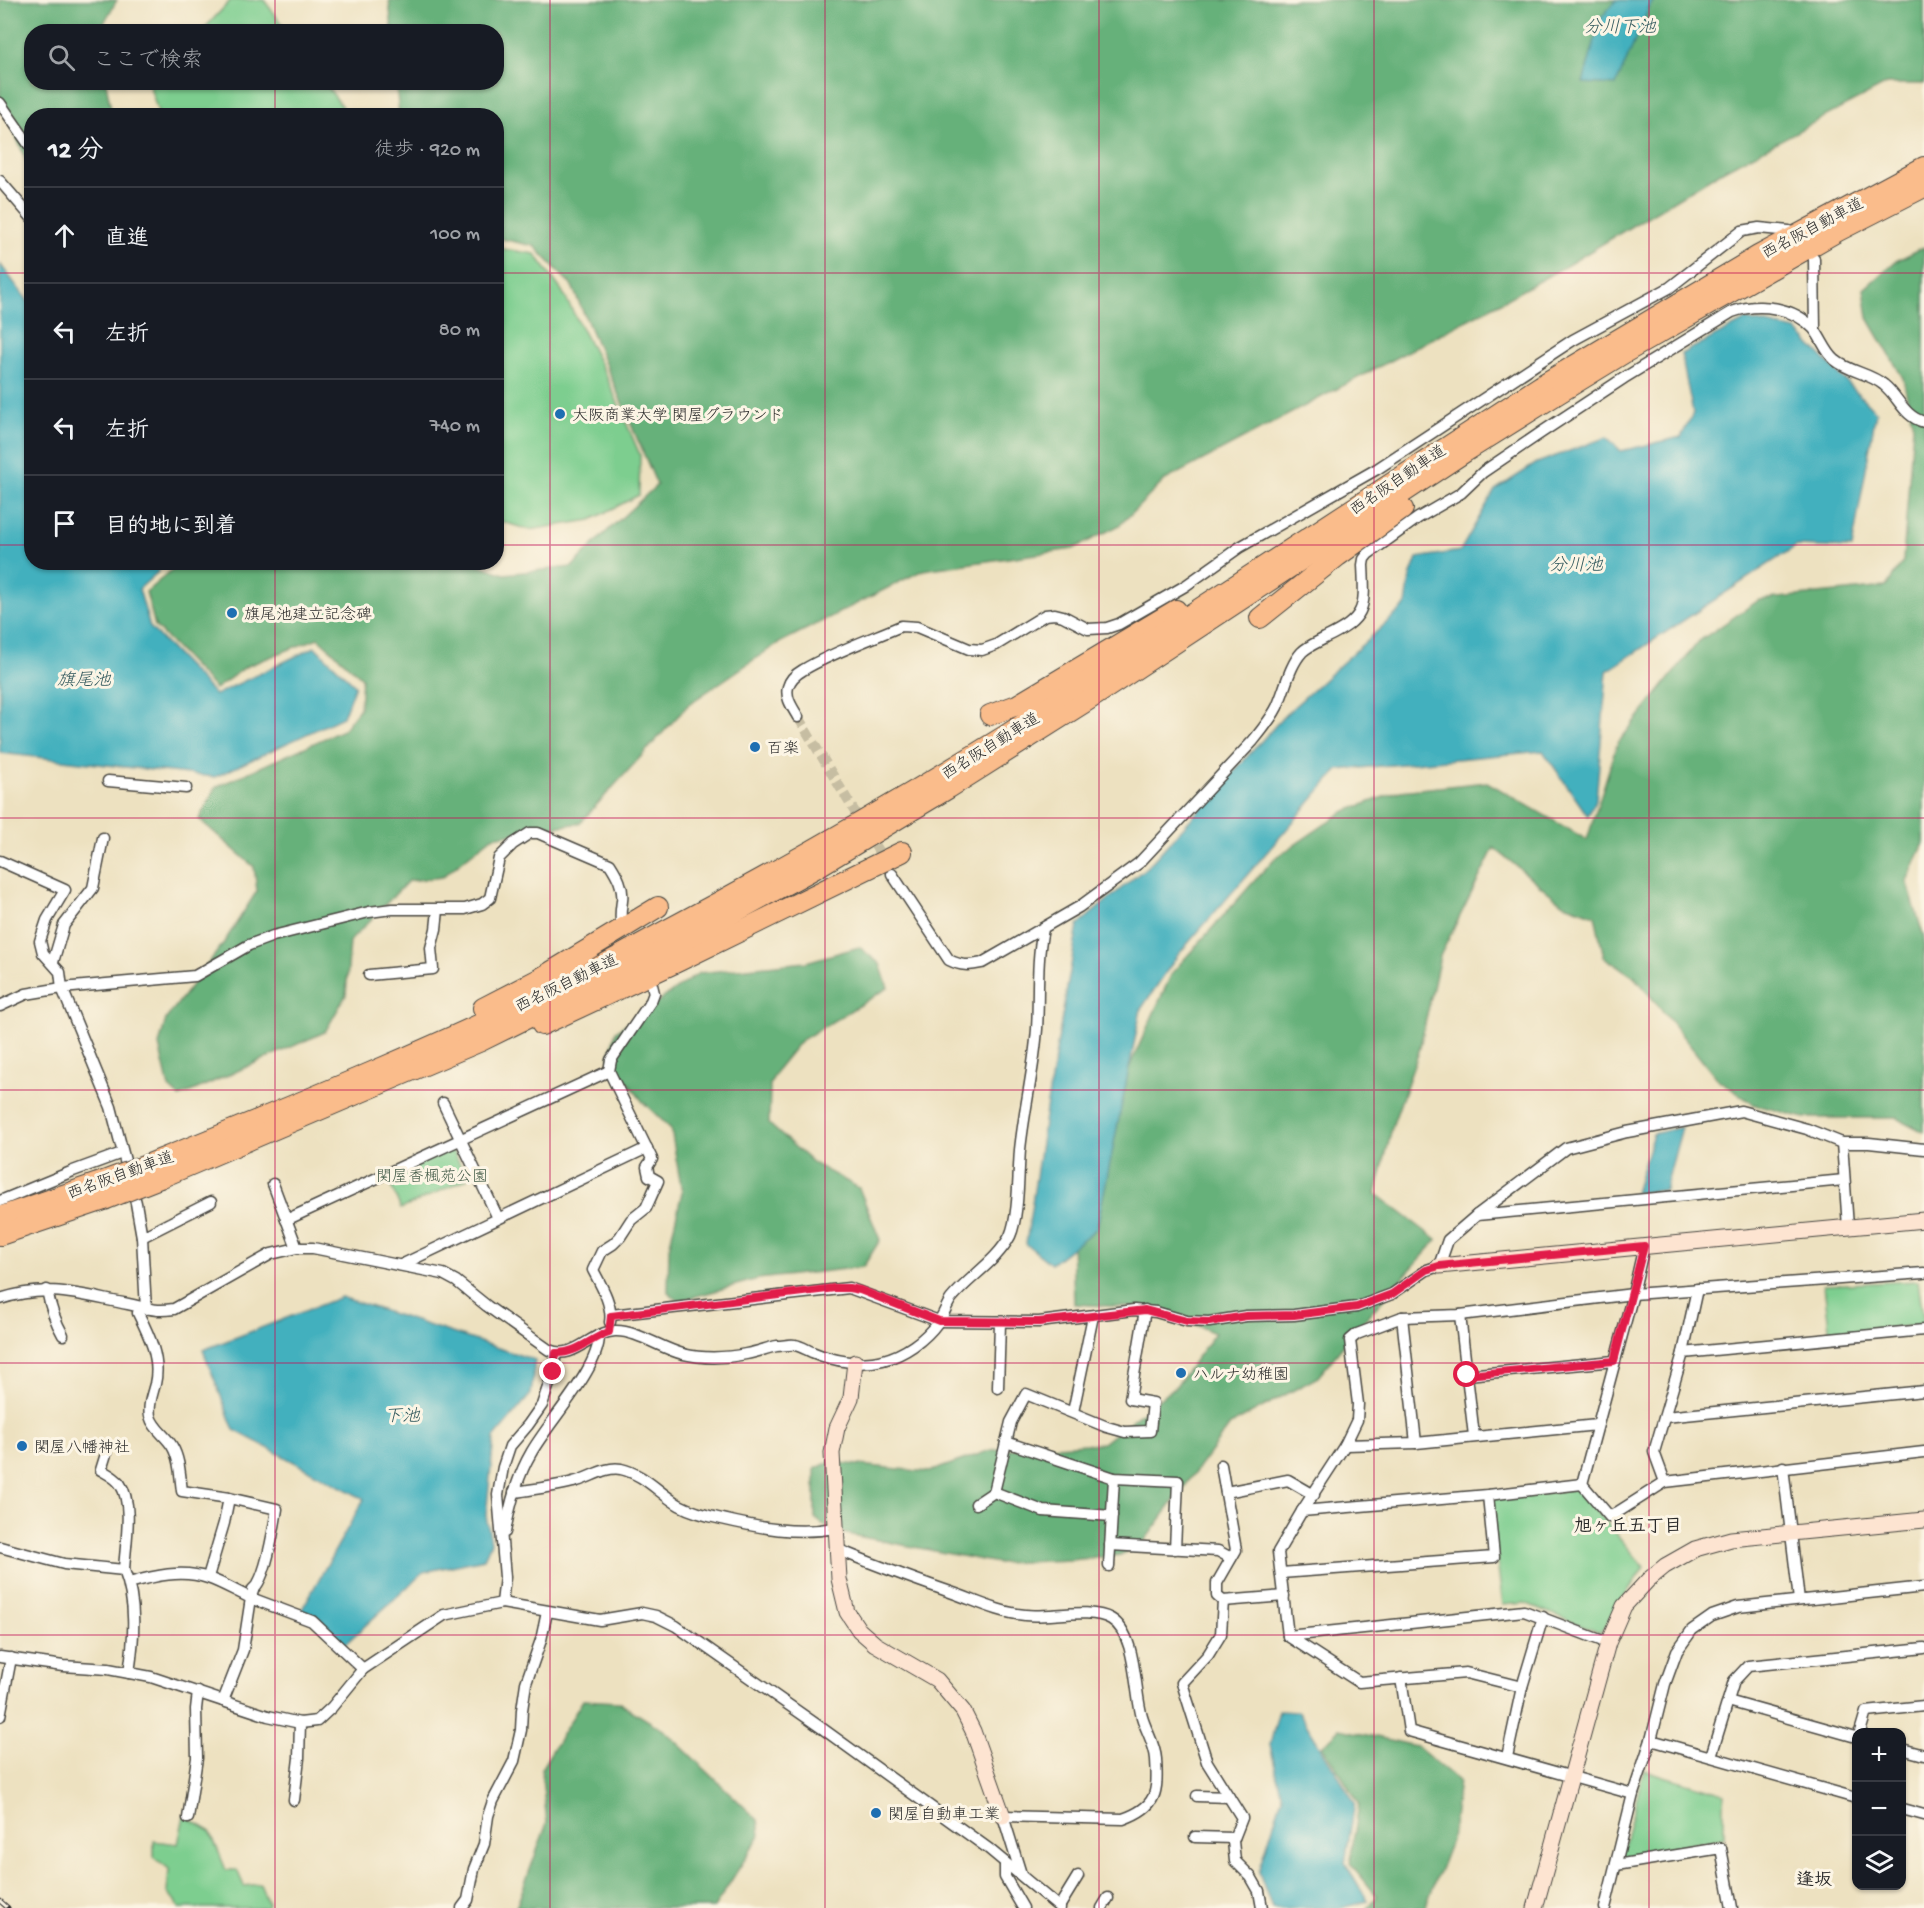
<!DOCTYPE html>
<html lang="ja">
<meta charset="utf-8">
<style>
body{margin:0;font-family:"Gochi Hand","Klee One",sans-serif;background:#242831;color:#f1f3f6}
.controls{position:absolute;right:18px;bottom:18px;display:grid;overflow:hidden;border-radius:12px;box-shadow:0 2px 4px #0004}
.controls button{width:54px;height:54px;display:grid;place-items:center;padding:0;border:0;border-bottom:2px solid #363941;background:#171b24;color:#f1f3f6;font:30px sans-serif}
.stop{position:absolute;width:18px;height:18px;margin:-14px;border:4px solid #e11d48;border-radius:50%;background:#fff}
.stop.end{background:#e11d48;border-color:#fff;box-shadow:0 2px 6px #0008}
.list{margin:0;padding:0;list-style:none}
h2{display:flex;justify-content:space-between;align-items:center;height:78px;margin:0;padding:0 24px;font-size:26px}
h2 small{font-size:20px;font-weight:400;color:#9ea1a6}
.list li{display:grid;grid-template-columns:39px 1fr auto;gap:18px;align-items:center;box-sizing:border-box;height:96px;padding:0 24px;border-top:2px solid #363941}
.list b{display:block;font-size:22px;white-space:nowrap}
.list em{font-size:20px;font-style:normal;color:#9ea1a6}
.icon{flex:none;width:33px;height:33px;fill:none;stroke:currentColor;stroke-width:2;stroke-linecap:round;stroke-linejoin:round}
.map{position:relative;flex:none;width:1924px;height:1908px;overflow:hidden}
.search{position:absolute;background:#171b24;box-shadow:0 2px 4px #0004;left:24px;top:24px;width:480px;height:66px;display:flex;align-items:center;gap:15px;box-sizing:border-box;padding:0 21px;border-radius:24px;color:#9ea1a6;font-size:22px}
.panel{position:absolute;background:#171b24;box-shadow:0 2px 4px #0004;left:24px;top:108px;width:480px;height:462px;border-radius:24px}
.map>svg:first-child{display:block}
.green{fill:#7dce8f;stroke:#547c5d;stroke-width:1.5}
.forest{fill:#66b17a;stroke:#486e52;stroke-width:1.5}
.water{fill:#42b0be;stroke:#366e74;stroke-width:1.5}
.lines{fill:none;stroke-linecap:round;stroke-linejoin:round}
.street-tunnel{stroke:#c6bda2;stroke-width:10;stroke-dasharray:10 5;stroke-linecap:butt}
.street-casing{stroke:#484641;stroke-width:13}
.secondary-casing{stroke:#484641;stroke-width:17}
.highway-casing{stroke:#484641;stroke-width:22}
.street{stroke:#fff;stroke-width:10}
.secondary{stroke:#fde4d1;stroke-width:15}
.highway{stroke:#fabc8b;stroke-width:20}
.rail-casing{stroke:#2b2b2b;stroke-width:5}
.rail{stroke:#fcf5e5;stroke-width:3;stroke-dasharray:9;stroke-linecap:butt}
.highway-bridge-casing{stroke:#484641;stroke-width:22;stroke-linecap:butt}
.highway-bridge{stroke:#fabc8b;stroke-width:20}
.route{stroke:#e11d48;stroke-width:8}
.grid{fill:none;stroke:#c2185b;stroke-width:1.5;stroke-opacity:0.55}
.poi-dot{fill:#1f6fb2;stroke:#fcf5e5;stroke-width:2}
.labels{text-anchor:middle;stroke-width:6;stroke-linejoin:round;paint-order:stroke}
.street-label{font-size:16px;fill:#2b2b2b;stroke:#fcf5e5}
.poi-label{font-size:16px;fill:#2b2b2b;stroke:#fcf5e5;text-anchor:start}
.park-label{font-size:16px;fill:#445c49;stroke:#fcf5e5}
.water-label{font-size:18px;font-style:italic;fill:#335a5e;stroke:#fcf5e5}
.neighbourhood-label{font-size:18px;font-weight:bold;fill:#2b2b2b;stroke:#fcf5e5}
</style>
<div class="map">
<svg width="1924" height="1908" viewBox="0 0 1924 1908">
<rect width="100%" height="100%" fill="#fcf5e5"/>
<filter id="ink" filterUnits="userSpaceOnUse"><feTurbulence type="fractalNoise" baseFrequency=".0167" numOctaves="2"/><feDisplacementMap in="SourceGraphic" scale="12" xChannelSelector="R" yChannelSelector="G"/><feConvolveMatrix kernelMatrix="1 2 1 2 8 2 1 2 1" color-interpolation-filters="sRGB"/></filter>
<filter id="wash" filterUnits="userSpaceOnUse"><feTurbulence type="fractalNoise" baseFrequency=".008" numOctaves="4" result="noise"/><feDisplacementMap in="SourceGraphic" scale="24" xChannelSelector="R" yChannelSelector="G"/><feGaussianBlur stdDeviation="1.35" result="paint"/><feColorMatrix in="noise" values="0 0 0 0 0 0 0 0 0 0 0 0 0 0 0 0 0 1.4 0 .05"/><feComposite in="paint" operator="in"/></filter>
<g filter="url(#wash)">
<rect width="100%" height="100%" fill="#ede1c0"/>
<g class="green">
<path d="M231 0H264L287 31H202Z"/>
<path d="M154 83H325L348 115H159L150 87Z"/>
<path d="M497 248 535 254 562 291 605 373 640 455 639 495 591 520 529 530 497 520Z"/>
<path d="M448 1149 454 1152 467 1179 401 1209 391 1186 396 1173Z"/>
<path d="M1918 1281 1924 1324 1830 1336 1824 1285Z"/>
<path d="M1579 1489 1644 1567 1600 1633 1525 1603 1503 1605 1488 1498Z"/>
<path d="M1644 1770 1724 1794V1838L1621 1857Z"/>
<path d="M184 1816 210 1831 226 1870H237L244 1886 260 1884 268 1904 266 1908H179L176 1901 167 1893 169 1869 154 1857V1841L178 1844Z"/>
</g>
<g class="forest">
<path d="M0 0H117L105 21 101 31 32 32V82L106 83 112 115 32 116 31 173 7 114 0 106Z"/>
<path d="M389 0H1924V84H1887L1724 170 1566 266 1501 302 1165 480 1120 525 1073 549 923 570 777 644 689 704 580 823 492 837 442 877 408 881 350 941 346 995 325 1032 179 1097 169 1088 159 1045 166 1019 223 944 257 891 254 867 199 819 216 787 343 730 360 708 362 678 318 638 247 666 215 689 155 626 146 592 180 563 472 562 504 574 572 567 603 535 657 485 572 286 534 246 497 238 496 116 399 115 396 83 496 82V32L392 31Z"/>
<path d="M1924 247V843L1907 881 1924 938V1132L1897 1118H1804L1753 1104 1716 1078 1636 978 1604 957 1595 915 1562 903 1494 848 1440 956 1419 1051 1393 1124 1376 1194 1437 1240 1362 1323 1318 1377 1230 1425 1143 1543 1120 1555 1071 1560 997 1563 831 1531 815 1518V1469L829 1462 929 1472 991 1450 1103 1443 1176 1386 1215 1333 1158 1309 1074 1304 1072 1240 1097 1148 1132 1061 1172 973 1274 859 1343 812 1400 791 1487 782 1587 840 1617 744 1699 641 1759 600 1886 587 1903 561 1913 426 1903 378 1868 318 1864 289 1896 261Z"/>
<path d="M859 947 880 964 888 988 800 1041 778 1068 770 1084 769 1124 813 1163 859 1188 880 1240 863 1267 758 1279 679 1301 668 1292 669 1248 682 1192 671 1129 643 1102 609 1057 616 1031 699 973 806 962Z"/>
<path d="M583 1700 618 1702 665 1731 758 1820 760 1835 714 1908H516L547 1823 541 1769Z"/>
<path d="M1340 1729 1416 1746 1459 1781 1451 1841 1425 1908H1368L1377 1896 1350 1863 1359 1803 1322 1746Z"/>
</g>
<g class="water">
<path d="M1616 0H1654L1649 8 1616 85 1583 83 1601 18Z"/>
<path d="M0 264 31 305 32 562 162 563 158 572 139 589 150 627 215 695 315 647 355 685 343 717 215 777 0 753Z"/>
<path d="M1746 320 1796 330 1876 412 1852 548 1796 546 1607 671 1596 800 1588 816 1543 751 1338 770 1177 956 1141 1009 1097 1228 1051 1264 1026 1244 1046 1109 1078 925 1149 865 1285 715 1406 605 1410 577 1417 558 1460 551 1495 490 1537 463 1607 437 1621 451 1681 437 1693 413 1681 354Z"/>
<path d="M1682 1127 1665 1190 1635 1193 1653 1134Z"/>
<path d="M341 1297 535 1360 531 1394 494 1438 486 1516 491 1542 484 1559 424 1572 344 1645 317 1616 301 1611 364 1499 234 1430 203 1350Z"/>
<path d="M1279 1710 1298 1711 1355 1803 1345 1863 1368 1901 1341 1908H1272L1259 1872 1282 1797 1270 1745Z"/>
</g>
</g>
<g filter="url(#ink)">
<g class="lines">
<path class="street-tunnel" d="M798 717 886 864"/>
<defs>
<g id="street">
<path d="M0 103 32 149"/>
<path d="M0 181 32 218"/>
<path d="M1814 259 1815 330"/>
<path d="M798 717C793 708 785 698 788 687 790 679 796 674 803 670 831 653 871 639 901 626L917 627 969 649 982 650 996 645 1045 615 1055 614 1063 616 1088 629 1107 628 1119 624 1185 586 1240 547 1377 469 1573 340 1669 288 1742 231 1759 228 1789 231"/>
<path d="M108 781 186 788"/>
<path d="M0 861 65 890 47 920 40 941 43 953 60 972 62 988 111 1107 136 1203 142 1237 146 1309"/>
<path d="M892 874 949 960C961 966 969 966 982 963L1079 907 1139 863 1253 741C1262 730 1271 719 1277 707 1285 690 1289 666 1302 652 1308 646 1318 642 1325 638 1367 618 1365 608 1363 565L1364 559 1368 554 1418 518 1461 493 1483 472 1542 432 1624 378 1732 312C1759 302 1794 307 1814 329 1822 339 1825 351 1835 360 1849 372 1870 373 1884 385 1899 397 1903 416 1924 422"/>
<path d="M53 962 64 925 93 888 103 838"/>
<path d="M369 975 433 969 431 948 436 929 438 910"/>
<path d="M0 1006 26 994 62 988 195 976 249 945 273 936 369 912 392 909H465L482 904 490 898 499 858 513 844 530 833H538L610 864C617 875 624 887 622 901 621 909 620 913 621 921"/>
<path d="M443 1103 498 1218"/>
<path d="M1842 1143 1848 1227"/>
<path d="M273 1184 297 1248"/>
<path d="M0 1201 73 1171 122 1153"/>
<path d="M1477 1215 1844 1180"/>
<path d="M286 1220 609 1071"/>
<path d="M142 1237 211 1202"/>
<path d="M401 1265 647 1148"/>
<path d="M47 1290C50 1306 55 1321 63 1335"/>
<path d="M0 1299C49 1283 80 1295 128 1304 148 1308 153 1312 174 1309L271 1254 297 1248H313L443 1274 456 1281 487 1306 549 1350C575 1361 590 1332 615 1331 636 1330 662 1349 683 1354 704 1359 726 1358 746 1354 757 1352 767 1348 777 1346 783 1346 790 1344 795 1345 801 1346 807 1350 812 1352 833 1361 861 1366 883 1360 904 1355 925 1340 938 1322 944 1315 946 1306 951 1299 969 1277 997 1261 1010 1236 1019 1216 1018 1174 1020 1150 1024 1110 1034 1070 1037 1029 1039 996 1036 962 1043 929"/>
<path d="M141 1307 138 1313C149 1335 161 1359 155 1384 152 1395 148 1405 150 1416 153 1428 166 1436 172 1446 180 1459 180 1477 182 1491L229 1498 277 1509C274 1527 266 1580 253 1589L251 1598 312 1621 363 1669"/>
<path d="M611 1315 849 1288 939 1321 1039 1322 1134 1310 1156 1312 1187 1321 1209 1322 1246 1316 1294 1315 1357 1307 1392 1294 1427 1270 1439 1266 1448 1240 1477 1215 1566 1148 1627 1132 1741 1111 1807 1129 1842 1143H1869L1924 1149"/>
<path d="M1460 1315 1474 1436"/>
<path d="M1402 1317 1416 1443"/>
<path d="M610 1322C613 1305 601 1285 593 1270L602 1251 613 1244 620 1237 631 1220 646 1208 658 1181 649 1176 647 1167 652 1159 609 1071 611 1060 651 1001 654 993 652 985"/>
<path d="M1683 1353 1924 1330"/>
<path d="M1467 1375 1614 1361"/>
<path d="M998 1388 1000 1323"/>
<path d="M1073 1412 1093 1316"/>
<path d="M1665 1417 1924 1391"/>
<path d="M1006 1442 1114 1478 1178 1481 1175 1549"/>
<path d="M1345 1445 1416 1443 1597 1425"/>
<path d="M106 1454 101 1470C108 1474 116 1478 120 1484 134 1504 125 1547 124 1570"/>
<path d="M1221 1465 1236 1550 1217 1583V1596L1223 1601 1221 1634 1208 1655 1182 1683 1207 1762 1242 1818 1233 1841 1235 1861 1251 1877 1259 1891 1262 1908"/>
<path d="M1783 1467 1799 1600"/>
<path d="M1665 1482 1654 1452 1683 1353 1697 1289"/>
<path d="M1582 1484 1610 1517 1665 1482 1924 1452"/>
<path d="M1582 1484 1633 1294 1644 1246"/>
<path d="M514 1492C534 1489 554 1487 573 1482 589 1479 604 1466 621 1469 644 1474 659 1493 679 1505 692 1512 708 1516 722 1519 760 1528 797 1535 835 1528"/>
<path d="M994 1492 1011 1422 1026 1394 1107 1427 1125 1432 1150 1431 1153 1403 1130 1399 1145 1310"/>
<path d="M1226 1492 1288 1480 1314 1495"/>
<path d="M976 1504 994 1492 1043 1511 1112 1516"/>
<path d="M1302 1511 1488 1495 1582 1484"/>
<path d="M505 1532C510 1504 517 1477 531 1453 548 1422 600 1368 599 1335"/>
<path d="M1110 1545 1218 1551 1231 1558"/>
<path d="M0 1547 64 1564 124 1570C137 1603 134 1639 129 1673"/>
<path d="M837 1549C876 1566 916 1580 956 1594 978 1602 1001 1613 1025 1615 1049 1618 1090 1607 1111 1619 1137 1634 1134 1691 1142 1717 1146 1731 1155 1744 1156 1759 1158 1793 1157 1807 1123 1819L1003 1816 1021 1874"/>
<path d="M1109 1566 1114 1478"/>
<path d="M1281 1573 1494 1557 1488 1495"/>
<path d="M208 1577 224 1523 229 1498"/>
<path d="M129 1583C154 1576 182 1569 208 1578 223 1583 237 1592 251 1598L243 1650 223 1701"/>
<path d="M1223 1601 1284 1596"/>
<path d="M502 1603 505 1577 498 1495 503 1467 510 1446 528 1425 542 1405 553 1372 556 1353"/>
<path d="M1288 1636 1524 1611 1608 1643"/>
<path d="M0 1657 63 1666 108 1669 151 1677 268 1716 300 1723 317 1721 332 1707 363 1669 444 1615 502 1603 600 1620 642 1613 656 1616 676 1626 823 1729 989 1849 1060 1908"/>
<path d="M1401 1678 1409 1731 1633 1794"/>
<path d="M1522 1687 1466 1673 1359 1682 1288 1636 1278 1552 1302 1511 1345 1445 1357 1420 1358 1404 1350 1340 1357 1334 1402 1317 1460 1315 1633 1294 1924 1273"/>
<path d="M1728 1701 1856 1737"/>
<path d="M0 1716 11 1658"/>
<path d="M1860 1732 1866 1712 1924 1706"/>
<path d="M1651 1740 1856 1798"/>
<path d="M1902 1749 1924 1755"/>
<path d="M1711 1756 1734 1681 1748 1666 1924 1648"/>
<path d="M1507 1757 1522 1687 1543 1617"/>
<path d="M1197 1796 1229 1797"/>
<path d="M294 1800 299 1758 300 1723"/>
<path d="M1902 1809 1924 1815"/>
<path d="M188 1818 197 1758 196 1709 198 1692"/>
<path d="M1195 1837 1234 1838"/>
<path d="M1005 1863V1877L1023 1908"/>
<path d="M1616 1865 1721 1848 1732 1908"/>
<path d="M1059 1907 1078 1876"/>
<path d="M462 1908 468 1900 474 1869 484 1844 488 1816 493 1801 514 1761 521 1730 522 1710 526 1683 541 1640 547 1612"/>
<path d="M1102 1908 1108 1898"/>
<path d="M1605 1908 1633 1794 1651 1740 1665 1684 1677 1651 1692 1630 1712 1616 1738 1607 1924 1587"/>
</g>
<g id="secondary">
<path d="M1439 1266 1924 1220"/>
<path d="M855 1362 851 1398 837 1428 832 1453 839 1579 847 1612 859 1630 875 1644 937 1680 963 1711 973 1731 1003 1816"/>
<path d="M1535 1908 1608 1643 1624 1606 1648 1580 1665 1566 1695 1549 1731 1539 1924 1520"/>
</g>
<g id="highway">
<path d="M1260 618 1338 556 1403 509"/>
<path d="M990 715 1017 705 1176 610"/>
<path d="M483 1008 539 979 658 907"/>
<path d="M542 1025 677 962 902 852"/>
<path d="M149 1164C298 1104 447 1043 591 971 615 959 639 945 663 932 780 870 894 805 1006 735L1545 383 1758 256 1924 167"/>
<path d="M160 1178 481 1041 671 947 814 869 949 788 1090 699 1465 452 1556 395 1626 352 1838 231 1924 187"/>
<path d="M0 1217 98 1183"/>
<path d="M0 1235 104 1200"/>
</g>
</defs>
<use href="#street" class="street-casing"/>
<use href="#secondary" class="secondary-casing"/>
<use href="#highway" class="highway-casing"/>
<use href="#street" class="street"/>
<use href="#secondary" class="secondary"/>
<use href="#highway" class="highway"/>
<defs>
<path id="rail" d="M0 1901 8 1908"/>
</defs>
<use href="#rail" class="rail-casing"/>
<use href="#rail" class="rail"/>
<defs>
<g id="highway-bridge">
<path d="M98 1183 149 1164"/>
<path d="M104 1200 160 1178"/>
</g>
</defs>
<use href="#highway-bridge" class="highway-bridge-casing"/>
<use href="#highway-bridge" class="highway-bridge"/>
</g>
</g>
<g class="lines" filter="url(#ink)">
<path class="route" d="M553 1372 556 1353C576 1354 591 1338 609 1332L611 1316 835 1288H849L860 1290 939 1321 1039 1322 1145 1310 1187 1321 1209 1322 1246 1316 1294 1315 1357 1307 1392 1294 1426 1270 1439 1266 1644 1246 1614 1361 1467 1375"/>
</g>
<path class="grid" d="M275 0V32M550 0V1908M825 0V1908M1099 0V1908M1374 0V1908M1649 0V1908M275 82V116M0 273H32M496 273H1924M0 545H32M496 545H1924M275 562V1908M0 818H1924M0 1090H1924M0 1363H1924M0 1635H1924"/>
<g class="poi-dot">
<circle cx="560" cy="414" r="6"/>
<circle cx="232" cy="613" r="6"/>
<circle cx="755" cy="747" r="6"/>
<circle cx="1181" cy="1373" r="6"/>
<circle cx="22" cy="1446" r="6"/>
<circle cx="876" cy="1813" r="6"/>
</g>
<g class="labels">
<g class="street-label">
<text transform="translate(1812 227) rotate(-28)" y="6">西名阪自動車道</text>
<text transform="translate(1397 479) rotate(-34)" y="6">西名阪自動車道</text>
<text transform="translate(990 745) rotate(-32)" y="6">西名阪自動車道</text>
<text transform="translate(566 982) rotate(-26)" y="6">西名阪自動車道</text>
<text transform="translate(120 1174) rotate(-20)" y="6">西名阪自動車道</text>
</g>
<g class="poi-label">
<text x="572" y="420">大阪商業大学 関屋グラウンド</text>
<text x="244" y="619">旗尾池建立記念碑</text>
<text x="767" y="753">百楽</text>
<text x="1193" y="1379">ハルナ幼稚園</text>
<text x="34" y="1452">関屋八幡神社</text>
<text x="888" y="1819">関屋自動車工業</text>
</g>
<g class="park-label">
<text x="432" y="1181">関屋香楓苑公園</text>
</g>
<g class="water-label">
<text x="1620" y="32">分川下池</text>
<text x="1576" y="570">分川池</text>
<text x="84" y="685">旗尾池</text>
<text x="402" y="1421">下池</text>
</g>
<g class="neighbourhood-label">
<text x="1628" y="1531">旭ヶ丘五丁目</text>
<text x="1814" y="1885">逢坂</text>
</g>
</g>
</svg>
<div class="controls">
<button>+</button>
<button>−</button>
<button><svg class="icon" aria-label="layers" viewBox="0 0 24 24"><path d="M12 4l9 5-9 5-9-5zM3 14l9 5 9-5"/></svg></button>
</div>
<div class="stop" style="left:1467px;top:1375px"></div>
<div class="stop end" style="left:553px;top:1372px"></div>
<div class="search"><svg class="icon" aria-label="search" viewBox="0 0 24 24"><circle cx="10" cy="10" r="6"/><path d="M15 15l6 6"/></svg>ここで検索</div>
<section class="panel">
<h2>12 分<small>徒歩 · 920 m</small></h2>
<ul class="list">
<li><svg class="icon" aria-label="ahead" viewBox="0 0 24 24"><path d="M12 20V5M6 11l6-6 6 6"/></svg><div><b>直進</b></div><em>100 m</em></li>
<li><svg class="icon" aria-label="left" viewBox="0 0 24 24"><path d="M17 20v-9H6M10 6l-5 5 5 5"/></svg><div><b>左折</b></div><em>80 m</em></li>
<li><svg class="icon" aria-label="left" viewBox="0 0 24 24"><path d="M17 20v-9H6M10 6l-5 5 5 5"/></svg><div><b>左折</b></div><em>740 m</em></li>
<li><svg class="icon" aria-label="arrive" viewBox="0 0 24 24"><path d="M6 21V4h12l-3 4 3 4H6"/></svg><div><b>目的地に到着</b></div></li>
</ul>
</section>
</div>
